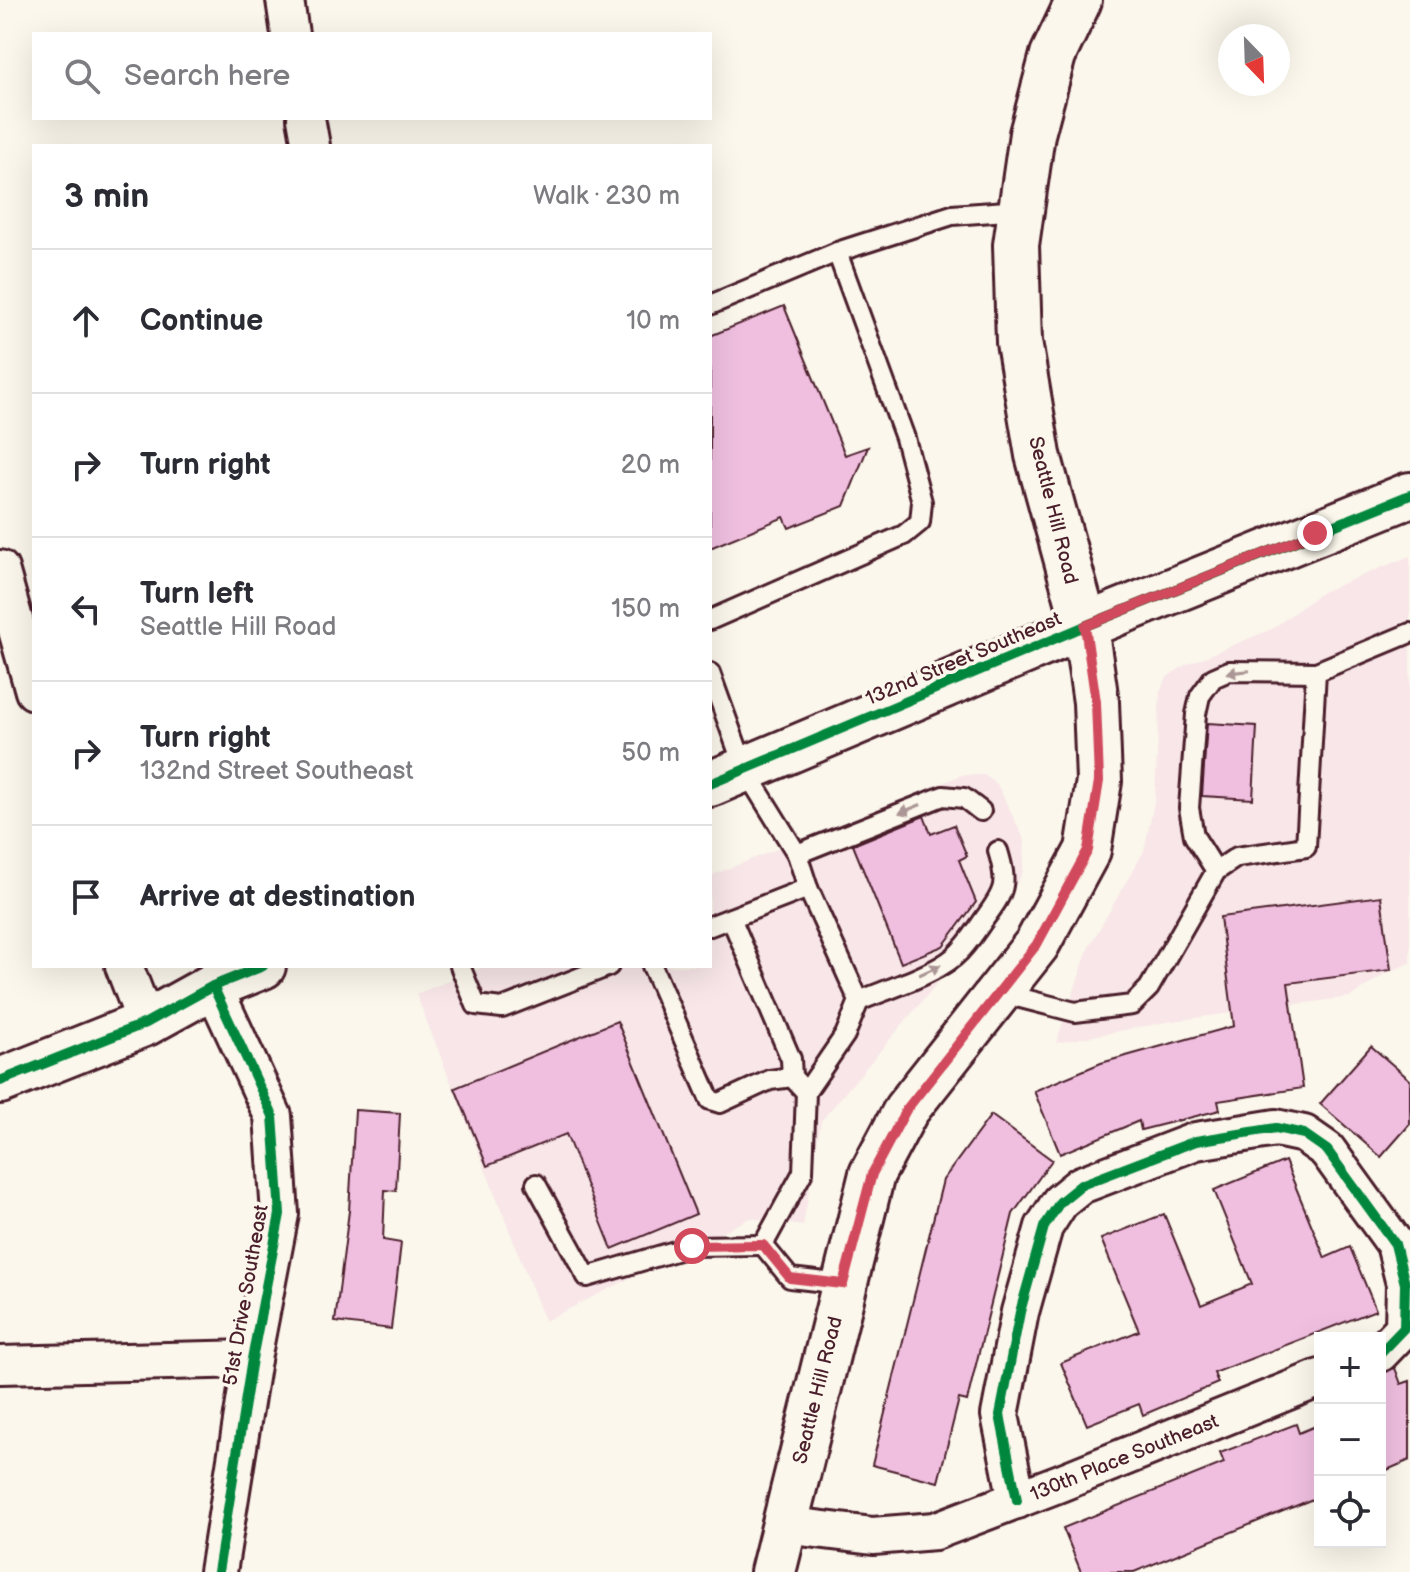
<!DOCTYPE html>
<meta charset="utf-8">
<style>
body{margin:0;font-family:"Balsamiq Sans",sans-serif;background:#f7f7f7;color:#2b2b33}
.controls{position:absolute;right:24px;bottom:24px;display:grid;overflow:hidden;border-radius:0px;box-shadow:0 8px 32px #0002}
.controls button{width:72px;height:72px;display:grid;place-items:center;padding:0;border:0;border-bottom:2px solid #e1e1e2;background:#fff;color:#2b2b33;font:40px sans-serif}
.compass{position:absolute;left:1218px;top:24px;width:72px;height:72px;border-radius:50%;background:#fff;box-shadow:0 8px 32px #0002;rotate:157deg}
.stop{position:absolute;width:24px;height:24px;margin:-18px;border:6px solid #d1495b;border-radius:50%;background:#fff}
.stop.end{background:#d1495b;border-color:#fff;box-shadow:0 2px 8px #0008}
.list{margin:0;padding:0;list-style:none}
h2{display:flex;justify-content:space-between;align-items:center;height:104px;margin:0;padding:0 32px;font-size:34px}
h2 small{font-size:26px;font-weight:400;color:#7c7c81}
.list li{display:grid;grid-template-columns:52px 1fr auto;gap:24px;align-items:center;box-sizing:border-box;height:144px;padding:0 32px;border-top:2px solid #e1e1e2}
.list b{display:block;font-size:30px;white-space:nowrap}
.list p{margin:0;font-size:26px;white-space:nowrap;color:#7c7c81}
.list em{font-size:26px;font-style:normal;color:#7c7c81}
.icon{flex:none;width:44px;height:44px;fill:none;stroke:currentColor;stroke-width:2;stroke-linecap:round;stroke-linejoin:round}
.map{position:relative;flex:none;width:1410px;height:1572px;overflow:hidden}
.search{position:absolute;background:#fff;box-shadow:0 8px 32px #0002;left:32px;top:32px;width:680px;height:88px;display:flex;align-items:center;gap:20px;box-sizing:border-box;padding:0 28px;border-radius:0px;color:#7c7c81;font-size:30px}
.panel{position:absolute;background:#fff;box-shadow:0 8px 32px #0002;left:32px;top:144px;width:680px;height:824px;border-radius:0px}
.map>svg:first-child{display:block}
.built{fill:#f8e6e8}
.building{fill:#f0bfe0;stroke:#4a1f2b;stroke-width:2}
.lines{fill:none;stroke-linecap:round;stroke-linejoin:round}
.service-casing{stroke:#4a1f2b;stroke-width:24}
.minor-casing{stroke:#4a1f2b;stroke-width:42}
.secondary-casing{stroke:#4a1f2b;stroke-width:50}
.primary-casing{stroke:#4a1f2b;stroke-width:50}
.service{stroke:#fbf7ec;stroke-width:18}
.minor{stroke:#fbf7ec;stroke-width:36}
.secondary{stroke:#fbf7ec;stroke-width:44}
.primary{stroke:#fbf7ec;stroke-width:44}
.cycleway-casing{stroke:#fbf7ec;stroke-width:15}
.cycleway{stroke:#00873e;stroke-width:10}
.oneway{fill:#ab9695}
.route{stroke:#d1495b;stroke-width:10}
.labels{text-anchor:middle;stroke-width:7;stroke-linejoin:round;paint-order:stroke}
.street-label{font-size:20px;fill:#4a1f2b;stroke:#fbf7ec}
</style>
<div class="map">
<svg width="1410" height="1572" viewBox="0 0 1410 1572">
<rect width="100%" height="100%" fill="#fbf7ec"/>
<filter id="ink" filterUnits="userSpaceOnUse"><feTurbulence type="fractalNoise" baseFrequency=".0125" numOctaves="2"/><feDisplacementMap in="SourceGraphic" scale="16" xChannelSelector="R" yChannelSelector="G"/><feConvolveMatrix kernelMatrix="1 2 1 2 8 2 1 2 1" color-interpolation-filters="sRGB"/></filter>
<g filter="url(#ink)">
<g class="built">
<path d="M1410 556V963L1387 973 1350 997 1172 1021 1056 1043 1089 947 1144 851 1155 798 1160 691 1167 677 1185 665 1272 629 1322 592Z"/>
<path d="M962 775H984L997 784 1025 841 1023 872 1009 898 821 1121 803 1226 750 1218 545 1321 416 994 486 966H710V876Z"/>
</g>
<g class="building">
<path d="M784 306 845 455 868 447 844 506 789 528 784 517 710 548V336Z"/>
<path d="M1207 723 1257 726 1253 799 1202 796Z"/>
<path d="M924 816 931 834 954 825 967 856 959 860 976 902 943 946 901 963 853 845Z"/>
<path d="M1381 896 1391 970 1288 983 1303 1088 1218 1101 1220 1110 1141 1130 1139 1121 1060 1154 1034 1091 1101 1063 1234 1026 1220 917Z"/>
<path d="M617 1021 696 1214 612 1249 566 1134 487 1166 455 1088Z"/>
<path d="M1371 1046 1410 1080V1124L1381 1157 1320 1104Z"/>
<path d="M355 1110 400 1113 396 1191 385 1190 383 1240 401 1243 391 1329 335 1322 349 1211Z"/>
<path d="M991 1115 1052 1160 1013 1214 967 1401 959 1399 938 1482 872 1465 943 1180Z"/>
<path d="M1285 1161 1325 1258 1350 1247 1376 1310 1214 1373 1218 1383 1143 1415 1139 1404 1087 1425 1061 1363 1139 1331 1101 1239 1164 1214 1201 1305 1252 1284 1214 1190Z"/>
<path d="M1395 1368 1401 1384 1410 1381V1460L1380 1473V1373Z"/>
<path d="M1296 1424 1299 1433 1320 1424V1496L1134 1572H1081L1063 1528 1224 1463 1220 1453Z"/>
</g>
<g class="lines">
<defs>
<g id="service">
<path d="M710 305 837 252 952 215 1020 210"/>
<path d="M710 620 904 535 920 522 922 502 905 438 837 252"/>
<path d="M710 673 745 770 797 854 808 888"/>
<path d="M797 854 943 796 964 798 981 811"/>
<path d="M1216 871 1194 836 1189 808 1196 714 1200 696 1213 678 1229 671 1316 672"/>
<path d="M731 918 791 1059 792 1077"/>
<path d="M710 926 808 888 859 1001 845 1035 806 1092 803 1172 763 1245 790 1278 843 1284"/>
<path d="M460 966 476 1005 502 1008 609 966"/>
<path d="M652 966 710 1100 720 1103 770 1080 792 1077 806 1092"/>
<path d="M1001 993 1075 1012 1132 1005 1149 988 1216 871 1237 857 1306 847 1316 672 1410 633"/>
<path d="M859 1001C885 990 933 975 954 957 967 946 975 932 985 918 1005 891 1008 884 998 851"/>
<path d="M536 1184 587 1277 692 1246 763 1245"/>
</g>
<g id="minor">
<path d="M285 0 290 34"/>
<path d="M306 118 311 146"/>
<path d="M0 569 34 691"/>
<path d="M124 966 146 1023"/>
<path d="M213 986 273 1116 280 1214 252 1359 218 1572"/>
<path d="M0 1365 252 1359"/>
<path d="M1017 1500 1000 1415 1020 1312 1044 1227 1060 1202 1081 1185 1196 1141 1276 1128 1304 1134 1327 1150 1395 1244 1405 1284 1404 1328 1380 1353"/>
<path d="M784 1525 873 1536 935 1531 1060 1483 1320 1378"/>
</g>
<path id="secondary" d="M773 1572 872 1174 906 1110 1037 944 1088 850 1099 781 1096 702 1085 626 1038 455 1019 342 1016 245 1032 134 1053 55 1079 0"/>
<g id="primary">
<path d="M710 784 1085 626 1410 495"/>
<path d="M0 1081 146 1023 213 986 263 966"/>
</g>
</defs>
<use href="#service" class="service-casing"/>
<use href="#minor" class="minor-casing"/>
<use href="#secondary" class="secondary-casing"/>
<use href="#primary" class="primary-casing"/>
<use href="#service" class="service"/>
<use href="#minor" class="minor"/>
<use href="#secondary" class="secondary"/>
<use href="#primary" class="primary"/>
<defs>
<g id="cycleway">
<path d="M710 784 1085 626 1410 495"/>
<path d="M213 986 273 1116 280 1214 252 1359 218 1572"/>
<path d="M0 1081 146 1023 213 986 263 966"/>
<path d="M1017 1500 1000 1415 1020 1312 1044 1227 1060 1202 1081 1185 1196 1141 1276 1128 1304 1134 1327 1150 1395 1244 1405 1284 1404 1328 1380 1353"/>
</g>
</defs>
<use href="#cycleway" class="cycleway-casing"/>
<use href="#cycleway" class="cycleway"/>
</g>
<defs><path id="oneway-solid" d="M-6-.8H1V-3.2L6.5 0L1 3.2V.8H-6Z" transform="scale(2)"/></defs>
<g class="oneway">
<use href="#oneway-solid" transform="translate(1238 672) rotate(174)"/>
<use href="#oneway-solid" transform="translate(910 809) rotate(158)"/>
<use href="#oneway-solid" transform="translate(930 970) rotate(-25)"/>
</g>
</g>
<g class="lines" filter="url(#ink)">
<path class="route" d="M692 1246 763 1245 790 1278 843 1284 872 1174 906 1110 1037 944 1088 850 1099 781 1096 702 1085 626 1315 533"/>
</g>
<g class="labels">
<g class="street-label">
<text transform="translate(1054 510) rotate(76)" y="7">Seattle Hill Road</text>
<text transform="translate(963 658) rotate(-23)" y="7">132nd Street Southeast</text>
<text transform="translate(245 1295) rotate(-80)" y="7">51st Drive Southeast</text>
<text transform="translate(817 1390) rotate(-76)" y="7">Seattle Hill Road</text>
<text transform="translate(1124 1457) rotate(-22)" y="7">130th Place Southeast</text>
</g>
</g>
</svg>
<div class="controls">
<button>+</button>
<button>−</button>
<button><svg class="icon" aria-label="locate" viewBox="0 0 24 24"><circle cx="12" cy="12" r="6"/><path d="M12 2v4M12 18v4M2 12h4M18 12h4"/></svg></button>
</div>
<svg class="compass" viewBox="-18 -18 36 36"><path d="M0-13l5 13h-10z" fill="#e53935"/><path d="M0 13l5-13h-10z" fill="#7c7c81"/></svg>
<div class="stop" style="left:692px;top:1246px"></div>
<div class="stop end" style="left:1315px;top:533px"></div>
<div class="search"><svg class="icon" aria-label="search" viewBox="0 0 24 24"><circle cx="10" cy="10" r="6"/><path d="M15 15l6 6"/></svg>Search here</div>
<section class="panel">
<h2>3 min<small>Walk · 230 m</small></h2>
<ul class="list">
<li><svg class="icon" aria-label="ahead" viewBox="0 0 24 24"><path d="M12 20V5M6 11l6-6 6 6"/></svg><div><b>Continue</b></div><em>10 m</em></li>
<li><svg class="icon" aria-label="right" viewBox="0 0 24 24"><path d="M7 20v-9h11M14 6l5 5-5 5"/></svg><div><b>Turn right</b></div><em>20 m</em></li>
<li><svg class="icon" aria-label="left" viewBox="0 0 24 24"><path d="M17 20v-9H6M10 6l-5 5 5 5"/></svg><div><b>Turn left</b><p>Seattle Hill Road</p></div><em>150 m</em></li>
<li><svg class="icon" aria-label="right" viewBox="0 0 24 24"><path d="M7 20v-9h11M14 6l5 5-5 5"/></svg><div><b>Turn right</b><p>132nd Street Southeast</p></div><em>50 m</em></li>
<li><svg class="icon" aria-label="arrive" viewBox="0 0 24 24"><path d="M6 21V4h12l-3 4 3 4H6"/></svg><div><b>Arrive at destination</b></div></li>
</ul>
</section>
</div>
